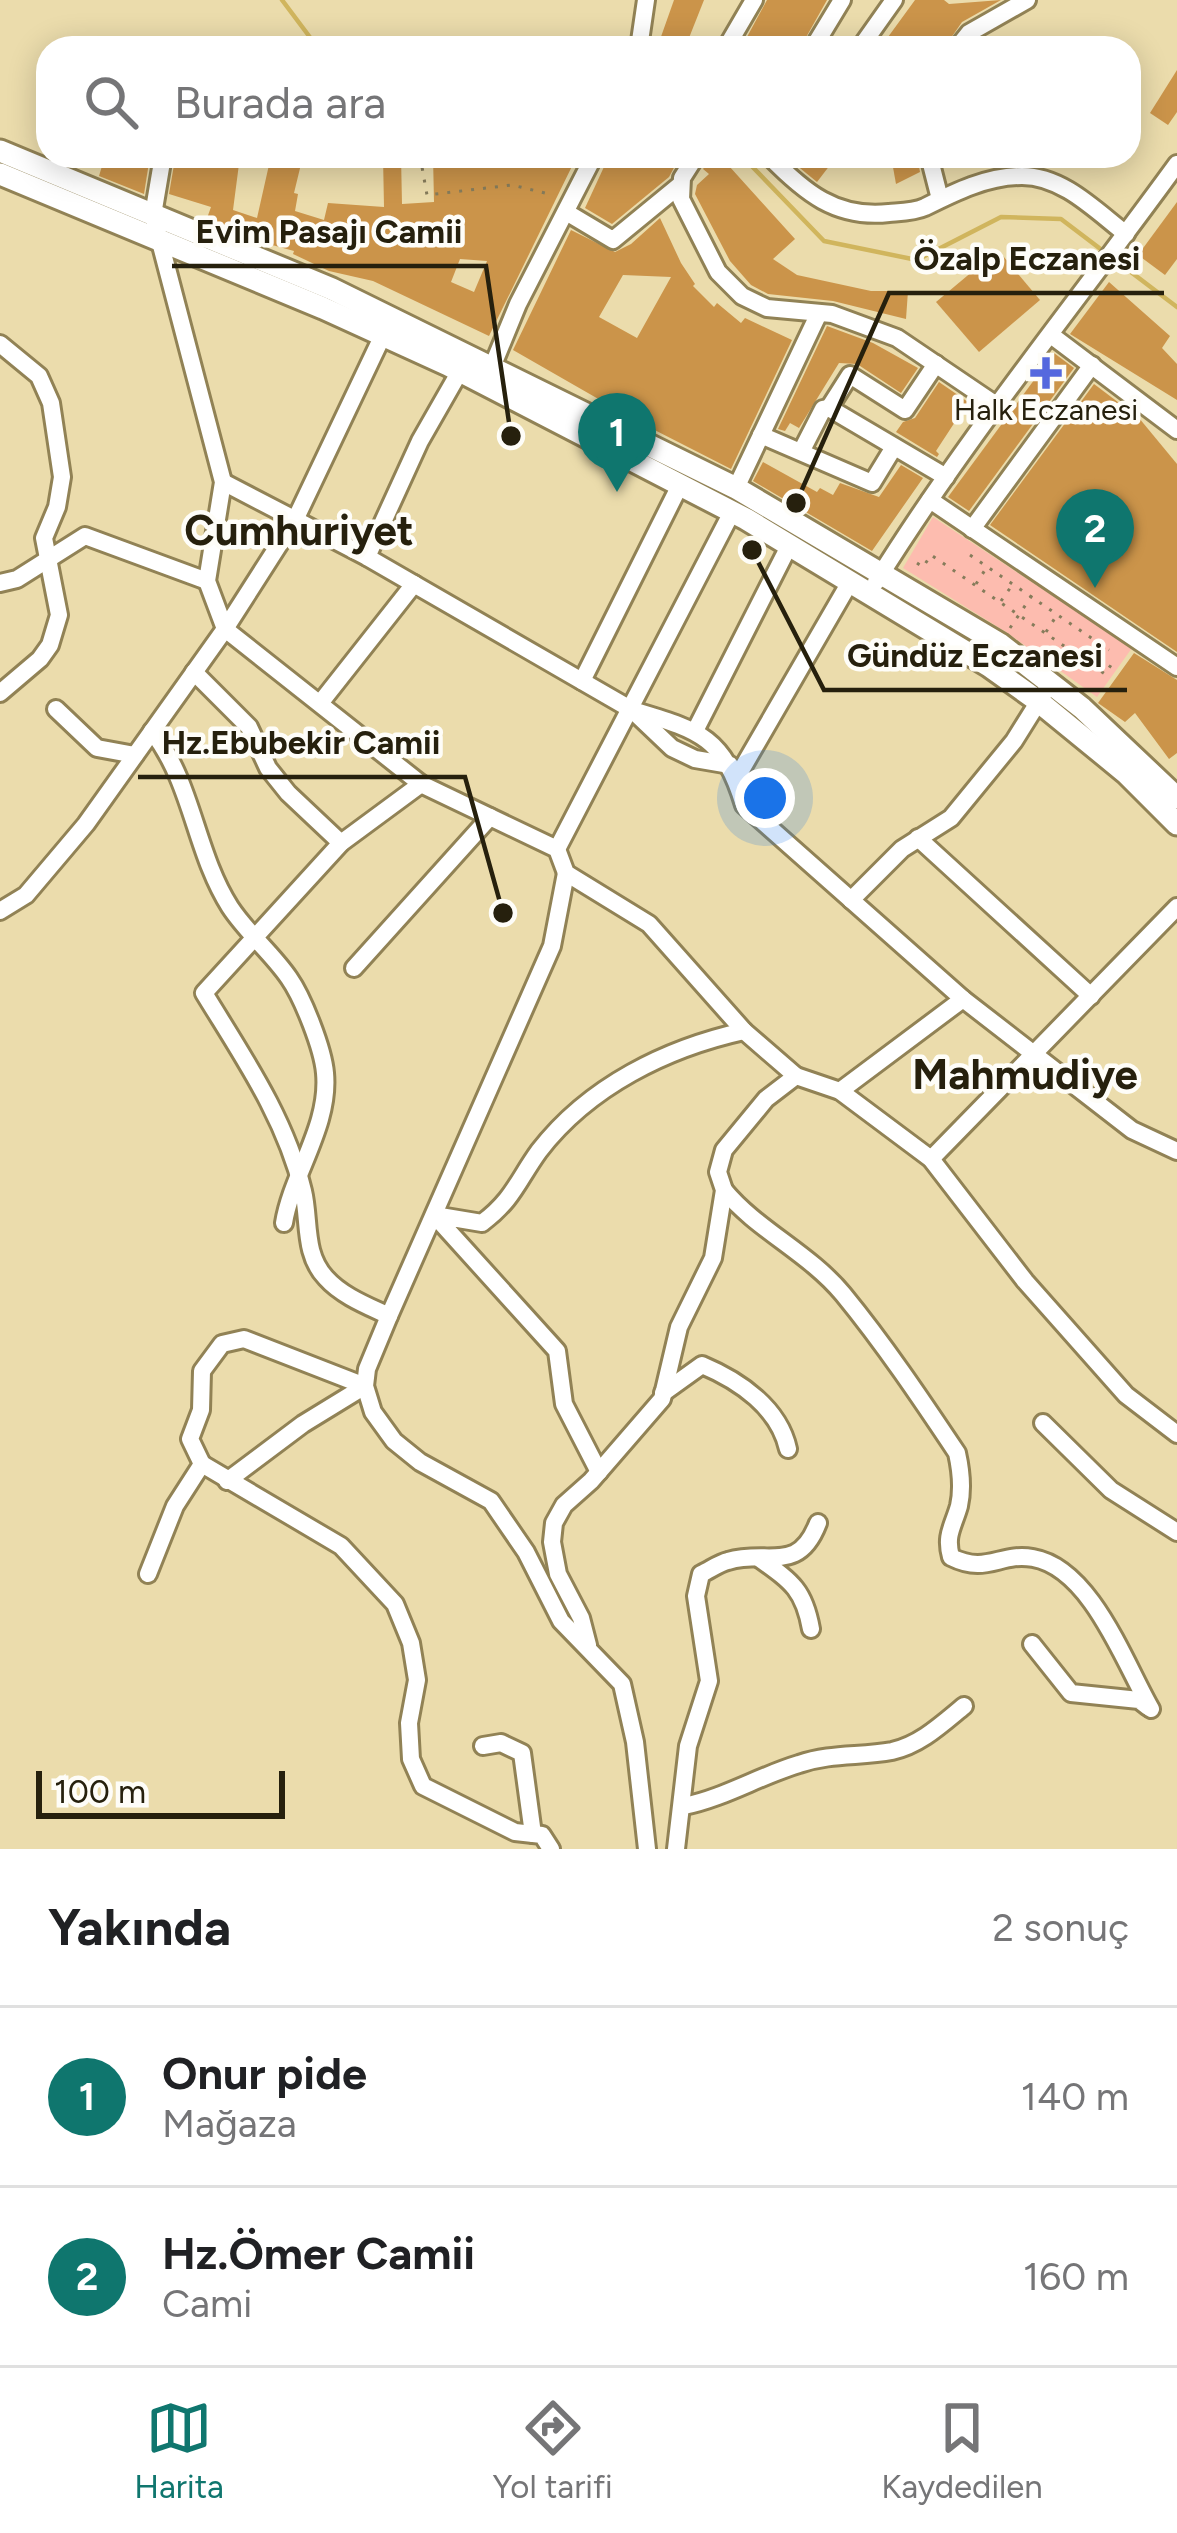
<!DOCTYPE html>
<html lang="tr">
<meta charset="utf-8">
<style>
body{margin:0;font-family:Figtree,sans-serif;background:#f2f2f2;color:#202124}
.scale{position:absolute;left:36px;bottom:30px;width:249px;box-sizing:border-box;padding-left:12px;border:6px solid #26200d;border-top:0;font-size:33px;line-height:42px;white-space:nowrap;color:#26200d;-webkit-text-stroke:9px #fefdf8;paint-order:stroke}
.you{position:absolute;left:765px;top:798px;width:42px;height:42px;margin:-30px;border:9px solid #fff;border-radius:50%;background:#1a73e8;box-shadow:0 0 0 18px #1a73e833}
.badge{display:grid;place-items:center;width:78px;height:78px;border-radius:50%;background:#0f766e;color:#fff;font-size:39px;font-weight:700}
.pin{position:absolute;translate:-50% -99px;filter:drop-shadow(0 3px 6px #0008)}
.pin::after{content:'';position:absolute;top:63px;width:42px;height:36px;background:inherit;clip-path:polygon(0 0,100% 0,50% 100%)}
.list{margin:0;padding:0;list-style:none}
h2{display:flex;justify-content:space-between;align-items:center;height:156px;margin:0;padding:0 48px;font-size:51px}
h2 small{font-size:39px;font-weight:400;color:#757577}
.list li{display:grid;grid-template-columns:78px 1fr auto;gap:36px;align-items:center;box-sizing:border-box;height:180px;padding:0 48px;border-top:3px solid #e0e0e0}
.list b{display:block;font-size:45px;white-space:nowrap}
.list p{margin:0;font-size:39px;white-space:nowrap;color:#757577}
.list em{font-size:39px;font-style:normal;color:#757577}
.icon{flex:none;width:66px;height:66px;fill:none;stroke:currentColor;stroke-width:2;stroke-linecap:round;stroke-linejoin:round}
.map{position:relative;flex:none;width:1177px;height:1849px;overflow:hidden}
.search{position:absolute;background:#fff;box-shadow:0 6px 30px #0003;left:36px;right:36px;top:36px;height:132px;display:flex;align-items:center;gap:30px;box-sizing:border-box;padding:0 42px;border-radius:36px;color:#757577;font-size:45px}
.sheet{height:516px;background:#fff}
nav{display:flex;justify-content:space-around;align-items:center;box-sizing:border-box;height:168px;border-top:3px solid #e0e0e0;background:#fff;font-size:33px;color:#757577}
nav a{display:grid;justify-items:center;gap:6px}
nav .on{color:#0f766e}
.map>svg:first-child{display:block}
.green{fill:#fdbcaf}
.lines{fill:none;stroke-linecap:round;stroke-linejoin:round}
.stream{stroke:#d0b55d;stroke-width:4.5}
.building{fill:#cb944a;fill-rule:evenodd}
.minor-casing{stroke:#918255;stroke-width:22}
.major-casing{stroke:#918255;stroke-width:27}
.path{stroke:#867c5b;stroke-width:3;stroke-dasharray:3 9;stroke-linecap:butt}
.minor{stroke:#fff;stroke-width:16}
.major{stroke:#fff;stroke-width:21}
.poi-dot{fill:#5568de;stroke:#fefdf8;stroke-width:4.5}
.labels{text-anchor:middle;stroke-width:9;stroke-linejoin:round;paint-order:stroke}
.poi-label{font-size:30px;fill:#26200d;stroke:#fefdf8}
.district-label{font-size:42px;font-weight:bold;fill:#26200d;stroke:#fefdf8}
.leader{fill:none;stroke:#26200d;stroke-width:4.5}
.callout-dot{fill:#26200d;stroke:#fefdf8;stroke-width:4.5}
.callout-label{font-size:33px;text-anchor:middle;font-weight:bold;fill:#26200d;stroke:#fefdf8;stroke-width:9;stroke-linejoin:round;paint-order:stroke}
</style>
<div class="map">
<svg width="1177" height="1849" viewBox="0 0 1177 1849">
<rect width="100%" height="100%" fill="#ebdcac"/>
<path class="green" d="M933 517 1132 648 1097 697 1006 632 903 568Z"/>
<g class="lines">
<g class="stream">
<path d="M282 0 318 48"/>
<path d="M742 156 824 241 917 260 1001 217 1061 219 1177 307"/>
</g>
</g>
<g class="building">
<path d="M674 0H704L685 48H657Z"/>
<path d="M827 0 800 48H741L767 0Z"/>
<path d="M915 0H944L949 4 1001 0 962 22 944 48H880Z"/>
<path d="M1177 70V112L1168 125 1150 113Z"/>
<path d="M105 156H150L144 194 99 176Z"/>
<path d="M179 156 229 157V162L239 164 233 210 257 218 271 156 302 160 294 193 298 194 295 211 324 220 328 203 384 207 383 156H401L402 204 434 202 433 156H577L489 336 373 281 329 271 293 254 294 251 254 240 206 221 211 207 169 194 175 159ZM460 259 487 261 474 292 451 282Z"/>
<path d="M609 156H669L677 162 669 177 612 224 585 208Z"/>
<path d="M713 156H720L795 239 773 259 797 275 871 291H908L906 319 833 301 768 294 751 285 730 261 695 194 697 185 709 174 703 169Z"/>
<path d="M800 156H837L817 182 795 164Z"/>
<path d="M891 156H917L920 172 896 184Z"/>
<path d="M1177 202V259L1165 275 1138 255Z"/>
<path d="M660 218 681 263 695 284 693 286 714 307 717 303 741 323 745 318 792 340 731 469 635 420 513 350 571 230 615 252 631 244ZM623 275 671 277 637 338 599 317Z"/>
<path d="M998 250 1040 300 979 352 936 302Z"/>
<path d="M1109 282 1170 336 1162 348 1177 364V400L1070 334Z"/>
<path d="M827 326 873 343 918 368 901 393 857 364 839 363 799 428 790 423 785 431 778 429Z"/>
<path d="M1054 353 1074 368 969 511 948 497Z"/>
<path d="M939 382 968 402 936 451 939 454 937 457 896 432 903 422 915 418Z"/>
<path d="M1094 384 1139 418 1177 464V652L990 525Z"/>
<path d="M763 462 817 492 820 488 833 495 840 483 879 497 901 465 923 478 872 551 753 481Z"/>
<path d="M1134 653 1177 680V753L1169 759 1135 713 1125 722 1098 703Z"/>
</g>
<g class="lines">
<defs>
<g id="minor">
<path d="M639 48 646 0"/>
<path d="M726 48 754 0"/>
<path d="M813 48 842 0"/>
<path d="M860 48 894 0"/>
<path d="M957 48 969 33 1027 0"/>
<path d="M163 156 153 215 223 482 207 581 225 629 421 784 557 849 566 873 649 924 744 1031 796 1076 840 1091 931 1159 1025 1281 1126 1395 1177 1434"/>
<path d="M696 156 682 178 681 199 718 272 742 296 767 308 832 314 897 338 996 405"/>
<path d="M769 156C804 192 836 219 889 213 901 212 914 212 925 207 955 192 987 176 1022 176 1063 176 1096 211 1126 234"/>
<path d="M929 156 940 199"/>
<path d="M566 212 613 240 680 185"/>
<path d="M1051 335 1177 430"/>
<path d="M0 344 39 376 51 403 62 477 57 507 44 538 59 615 50 645 40 659 0 693"/>
<path d="M936 364 905 410 850 375 829 408 946 477"/>
<path d="M488 377 518 304 594 156"/>
<path d="M761 435 872 483 894 447"/>
<path d="M802 450 823 409 829 408"/>
<path d="M223 482 367 557 632 710 672 748 695 759 730 765"/>
<path d="M736 488 819 313"/>
<path d="M930 500 1177 667"/>
<path d="M972 529 1092 365"/>
<path d="M367 557 420 441 460 371"/>
<path d="M876 582C967 436 1076 303 1177 164"/>
<path d="M0 583 17 579 85 536 207 581"/>
<path d="M194 672 249 727 268 768 288 793 341 843"/>
<path d="M582 681 680 485"/>
<path d="M321 702 414 584"/>
<path d="M56 709 97 748 135 755"/>
<path d="M632 710C698 730 723 735 744 805L963 999 1132 1130 1177 1151"/>
<path d="M696 729 790 544"/>
<path d="M152 731C193 784 195 852 230 907 247 933 272 953 289 978 303 998 323 1049 325 1073 330 1126 292 1174 284 1223"/>
<path d="M736 779 850 582"/>
<path d="M918 838 1091 996"/>
<path d="M557 849 732 512"/>
<path d="M566 873 552 946 389 1316 367 1369 365 1386 373 1412 394 1441 420 1462 491 1501 526 1552 561 1621 622 1684 635 1742 647 1849"/>
<path d="M851 900 902 849 951 818 1014 741 1044 693"/>
<path d="M0 911 26 895 86 824 225 629 296 518 383 335"/>
<path d="M354 968 490 817"/>
<path d="M840 1091 963 999"/>
<path d="M931 1159 1177 907"/>
<path d="M724 1190C757 1230 809 1253 843 1294 884 1344 921 1399 957 1453 961 1471 963 1488 959 1506 953 1527 945 1535 951 1557 987 1575 1000 1552 1033 1558 1091 1568 1125 1664 1151 1709"/>
<path d="M389 1316C368 1306 342 1296 326 1278 303 1254 310 1220 303 1191 285 1117 243 1057 204 993L341 843 421 784"/>
<path d="M663 1393 702 1365C740 1381 779 1408 788 1449"/>
<path d="M1043 1423 1111 1490 1177 1532"/>
<path d="M202 1464 341 1546 395 1604 411 1643 417 1680 409 1723 411 1759 423 1786 515 1832 542 1835 551 1849"/>
<path d="M599 1472 564 1404 557 1351 434 1215 482 1223C513 1200 518 1180 539 1151 589 1086 667 1048 744 1031"/>
<path d="M227 1481 303 1424 365 1386"/>
<path d="M760 1559C792 1582 804 1590 811 1629"/>
<path d="M148 1574 175 1506 202 1464 190 1439 201 1410 202 1371 222 1344 244 1339 365 1386"/>
<path d="M1032 1644 1071 1693 1139 1700 1148 1707"/>
<path d="M588 1645 581 1618 558 1574 552 1542 554 1523 564 1505 591 1481 662 1399 679 1327 713 1258 724 1190 718 1172 724 1150 766 1099 796 1076"/>
<path d="M483 1746 501 1743 522 1753 533 1834"/>
<path d="M684 1806C724 1798 759 1776 799 1764 831 1753 860 1757 892 1751 920 1745 942 1724 964 1706"/>
<path d="M676 1849 688 1746 709 1681 696 1596 701 1574C710 1570 719 1563 728 1561 768 1549 798 1575 818 1523"/>
</g>
<g id="major">
<path d="M0 151 332 289 736 488 1000 644 1082 708 1177 798"/>
<path d="M0 174 323 308 448 365 746 519 989 666 1038 701 1126 773 1177 824"/>
</g>
</defs>
<use href="#minor" class="minor-casing"/>
<use href="#major" class="major-casing"/>
<g class="path">
<path d="M420 156 427 195 512 185 553 195"/>
<path d="M970 555 1109 650"/>
<path d="M917 563 923 567 931 555 1105 674 1113 662"/>
<path d="M976 584 987 567"/>
<path d="M1001 601 1013 584"/>
<path d="M1010 628 1035 591"/>
<path d="M1046 632 1057 615"/>
</g>
<use href="#minor" class="minor"/>
<use href="#major" class="major"/>
</g>
<path class="poi-dot" d="M1040 355h12v12h12v12h-12v12h-12v-12h-12v-12h12z"/>
<g class="labels">
<g class="poi-label">
<text x="1046" y="420">Halk Eczanesi</text>
</g>
<g class="district-label">
<text x="299" y="545">Cumhuriyet</text>
<text x="1025" y="1089">Mahmudiye</text>
</g>
</g>
<path class="leader" d="M511 436L486 266H172M796 503L889 293H1164M752 550L824 690H1127M503 913L465 777H138"/>
<g class="callout-dot">
<circle cx="511" cy="436" r="12"/>
<circle cx="796" cy="503" r="12"/>
<circle cx="752" cy="550" r="12"/>
<circle cx="503" cy="913" r="12"/>
</g>
<g class="callout-label">
<text x="329" y="243">Evim Pasajı Camii</text>
<text x="1027" y="270">Özalp Eczanesi</text>
<text x="975" y="667">Gündüz Eczanesi</text>
<text x="301" y="754">Hz.Ebubekir Camii</text>
</g>
</svg>
<div class="scale">100 m</div>
<div class="you"></div>
<div class="pin badge" style="left:617px;top:492px">1</div>
<div class="pin badge" style="left:1095px;top:588px">2</div>
<div class="search"><svg class="icon" aria-label="search" viewBox="0 0 24 24"><circle cx="10" cy="10" r="6"/><path d="M15 15l6 6"/></svg>Burada ara</div>
</div>
<section class="sheet">
<h2>Yakında<small>2 sonuç</small></h2>
<ul class="list">
<li><span class="badge">1</span><div><b>Onur pide</b><p>Mağaza</p></div><em>140 m</em></li>
<li><span class="badge">2</span><div><b>Hz.Ömer Camii</b><p>Cami</p></div><em>160 m</em></li>
</ul>
</section>
<nav>
<a class="on"><svg class="icon" aria-label="map" viewBox="0 0 24 24"><path d="M3 6l6-2 6 2 6-2v14l-6 2-6-2-6 2zM9 4v14M15 6v14"/></svg>Harita</a>
<a><svg class="icon" aria-label="directions" viewBox="0 0 24 24"><path d="M12 3l9 9-9 9-9-9zM9 14v-3h6M13 9l2 2-2 2"/></svg>Yol tarifi</a>
<a><svg class="icon" aria-label="saved" viewBox="0 0 24 24"><path d="M7 4h10v16l-5-4-5 4z"/></svg>Kaydedilen</a>
</nav>
